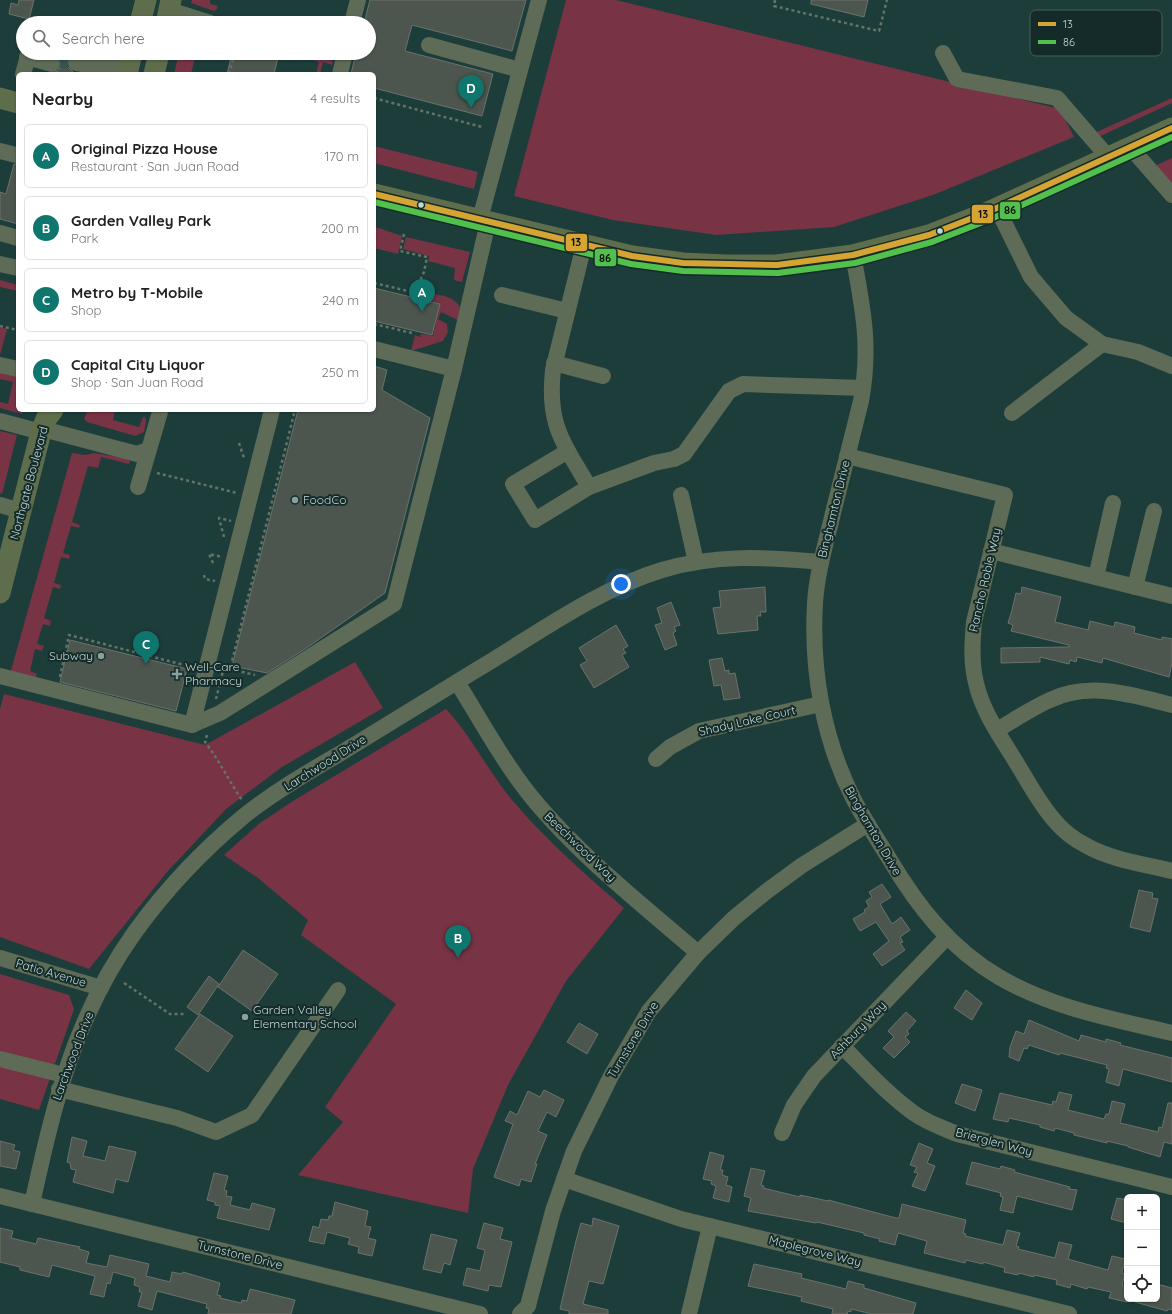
<!DOCTYPE html>
<meta charset="utf-8">
<style>
body{margin:0;font-family:Quicksand,sans-serif;background:#f2f2f2;color:#222}
.controls{position:absolute;right:12px;bottom:12px;display:grid;overflow:hidden;border-radius:6px;box-shadow:0 1px 3px #0004}
.controls button{width:36px;height:36px;display:grid;place-items:center;padding:0;border:0;border-bottom:1px solid #e0e0e0;background:#fff;color:#222;font:20px sans-serif}
.you{position:absolute;left:621px;top:584px;width:14px;height:14px;margin:-10px;border:3px solid #fff;border-radius:50%;background:#1a73e8;box-shadow:0 0 0 6px #1a73e833}
.badge{display:grid;place-items:center;width:26px;height:26px;border-radius:50%;background:#0f766e;color:#fff;font-size:13px;font-weight:700}
.pin{position:absolute;translate:-50% -33px;filter:drop-shadow(0 1px 2px #0008)}
.pin::after{content:'';position:absolute;top:21px;width:14px;height:12px;background:inherit;clip-path:polygon(0 0,100% 0,50% 100%)}
.list{margin:0;padding:0;list-style:none}
h2{display:flex;justify-content:space-between;align-items:center;height:52px;margin:0;padding:0 16px;font-size:17px}
h2 small{font-size:13px;font-weight:400;color:#767676}
.list li{display:grid;grid-template-columns:26px 1fr auto;gap:12px;align-items:center;box-sizing:border-box;height:64px;margin:0 8px 8px;padding:0 8px;border:1px solid #e0e0e0;border-radius:6px}
.list b{display:block;font-size:15px;white-space:nowrap}
.list p{margin:0;font-size:13px;white-space:nowrap;color:#767676}
.list em{font-size:13px;font-style:normal;color:#767676}
.icon{flex:none;width:22px;height:22px;fill:none;stroke:currentColor;stroke-width:2;stroke-linecap:round;stroke-linejoin:round}
.map{position:relative;flex:none;width:1172px;height:1314px;overflow:hidden}
.search{position:absolute;background:#fff;box-shadow:0 1px 3px #0004;left:16px;top:16px;width:360px;height:44px;display:flex;align-items:center;gap:10px;box-sizing:border-box;padding:0 14px;border-radius:22px;color:#767676;font-size:15px}
.panel{position:absolute;background:#fff;box-shadow:0 1px 3px #0004;left:16px;top:72px;width:360px;height:340px;border-radius:6px}
.map>svg:first-child{display:block}
.green{fill:#783345}
.building{fill:#4c554e;stroke:#6a726b}
.lines{fill:none;stroke-linecap:round;stroke-linejoin:round}
.minor-tunnel{stroke:#355452;stroke-width:16;stroke-dasharray:16 8;stroke-linecap:butt}
.path{stroke:#647366;stroke-width:2.5;stroke-dasharray:3 3;stroke-linecap:butt}
.minor{stroke:#5d6b57;stroke-width:16}
.major{stroke:#5e6e4c;stroke-width:21}
.bus-1-casing{stroke:#152b29;stroke-width:9}
.bus-2-casing{stroke:#152b29;stroke-width:9}
.bus-1{stroke:#d5a432;stroke-width:6}
.bus-2{stroke:#52c04c;stroke-width:6}
.bus-dot{fill:#bfd9d6;stroke:#152b29;stroke-width:1.5}
.poi-dot{fill:#86a2a0;stroke:#152b29;stroke-width:1.5}
.labels{text-anchor:middle;stroke-width:4;stroke-linejoin:round;paint-order:stroke}
.street-label{font-size:12px;fill:#bfd9d6;stroke:#152b29}
.poi-label{font-size:12px;fill:#bfd9d6;stroke:#152b29;text-anchor:start}
.key{fill:#152b29;stroke:#485f5d;stroke-width:1}
.key-label{font-size:11px;fill:#bfd9d6}
.line-badge{stroke:#152b29;stroke-width:1.5}
.pale-badge-label{font-size:11px;text-anchor:middle;font-weight:bold;fill:#111}
</style>
<div class="map">
<svg width="1172" height="1314" viewBox="0 0 1172 1314">
<rect width="100%" height="100%" fill="#1d3d3b"/>
<g class="green">
<path d="M192 0H210V4L218 6 217 9 214 11 191 3Z"/>
<path d="M566 0H616L1060 109 1074 137 933 195 834 227 716 235 613 220 514 196Z"/>
<path d="M179 53H196L191 74H174Z"/>
<path d="M312 55 333 61 332 65 323 62 320 74H316L319 62 310 59Z"/>
<path d="M1172 98V103L1094 139 1090 135Z"/>
<path d="M374 146 478 172 474 189 374 163Z"/>
<path d="M1172 158V196L1150 168Z"/>
<path d="M374 227C384 229 392 233 402 236L398 254 374 248Z"/>
<path d="M406 237 470 252 462 282 454 280 455 268 428 261 429 256 403 249Z"/>
<path d="M0 280 18 285V291L0 287Z"/>
<path d="M430 293C443 296 453 296 460 307L458 320 441 312 438 319 447 324 448 332 443 341 411 351 415 335 420 337 421 334 433 336 440 303 428 300Z"/>
<path d="M0 327 7 329 0 355Z"/>
<path d="M0 370 18 375V410H23L22 414 0 408V402L8 404 13 382 0 379Z"/>
<path d="M88 410H115L113 420 139 427 143 417H145L146 420 144 432 135 436 87 422 84 419Z"/>
<path d="M0 431 17 435 2 494 0 493Z"/>
<path d="M72 453 85 455 94 453 126 458 130 461 129 464 101 457 98 468 88 466 72 522 80 525 79 528 71 526 63 553 70 555 69 559 61 557 54 583 61 585 60 589 53 587 44 618 51 621 50 626 43 624 37 644 44 646 42 651 35 649 30 671 37 674 35 679 10 674Z"/>
<path d="M355 662 383 708 282 767 226 809 167 872 89 969 0 937V709L4 694 205 745Z"/>
<path d="M446 709C472 737 488 771 512 800 546 840 585 874 624 908L566 981 508 1085 473 1169 468 1213 298 1175 343 1122 325 1107 396 1004 301 935 308 920 258 878 224 855 260 823 293 801Z"/>
<path d="M0 974 69 995 74 1009 39 1110 0 1099Z"/>
</g>
<g class="building">
<path d="M19 0H34L29 19 9 14 11 3 18 5Z"/>
<path d="M370 0H526L512 51 412 25 405 51 493 74 482 116 374 88V74H351L356 53H369V23H364Z"/>
<path d="M811 0H868L864 17 811 4Z"/>
<path d="M55 53H79L73 54 67 61V66L73 72V74H49L58 71 61 66V61L54 55Z"/>
<path d="M232 53H256L278 58 274 74H227Z"/>
<path d="M14 164H18V224L0 219V192L6 194Z"/>
<path d="M374 288 440 304 432 335 374 321Z"/>
<path d="M374 366 387 370 382 390 430 418 385 593 308 647 267 673 232 666 298 410H374Z"/>
<path d="M765 587 766 612H760L761 616H757L758 630 718 634 713 608 721 607 719 591Z"/>
<path d="M1022 587 1061 597 1055 622 1088 630 1090 621 1114 627 1115 622 1135 627 1134 633 1162 640V637L1172 639V663L1169 677 1103 658 1102 663 1077 657 1076 662 1070 660 1069 664 1040 657V662L1001 663V648L1069 647V645L1011 631 1013 625 1008 623 1012 610 1016 593 1021 594Z"/>
<path d="M671 602 680 625 674 627 676 631 673 633 677 645 665 650 655 625 662 623 657 608Z"/>
<path d="M616 625 628 646 623 649 626 653 622 655 629 667 594 688 580 665 587 661 579 648Z"/>
<path d="M70 640 187 669 176 711 60 682Z"/>
<path d="M722 658 725 671 729 670V674L735 673 740 698 724 700 721 685 714 686 709 660Z"/>
<path d="M882 884 891 897 880 904 892 924 901 917 910 930 900 937 903 942 900 943 905 950 882 966 873 954 889 941 876 922 860 931 853 919 865 912 864 910 869 907 866 901 872 897 869 892Z"/>
<path d="M1139 890 1153 893 1152 898 1158 899 1150 932 1130 927Z"/>
<path d="M243 950 278 974 252 1011 218 987Z"/>
<path d="M209 976 219 984 198 1015 187 1007Z"/>
<path d="M966 990 982 1003 972 1020 954 1008Z"/>
<path d="M906 1012 916 1021 907 1031 909 1034 905 1037 910 1042 894 1058 883 1048 894 1037 888 1031Z"/>
<path d="M200 1014 233 1036 208 1072 175 1049Z"/>
<path d="M1029 1020 1079 1041 1081 1035 1106 1042V1039L1121 1043 1120 1045 1172 1058V1082L1123 1069 1119 1086 1106 1082 1109 1069 1106 1068 1107 1065 1060 1053 1059 1055 1029 1045 1027 1049 1024 1048 1019 1061 1009 1057 1010 1047 1016 1031 1024 1034Z"/>
<path d="M579 1023 598 1034 587 1054 567 1042Z"/>
<path d="M962 1084 982 1090 975 1111 955 1103Z"/>
<path d="M544 1090 564 1100 556 1117 547 1112 538 1131 547 1135 535 1164H537L531 1182 521 1179 519 1186 494 1177 513 1124 505 1121 510 1111 517 1115 528 1091 540 1097Z"/>
<path d="M1059 1092 1072 1095 1068 1110 1104 1119 1106 1114H1109L1112 1101 1125 1104 1120 1123 1158 1132 1159 1127 1162 1128 1168 1103H1172V1144L1164 1142 1160 1157 1128 1147V1146L1107 1141V1143L1074 1135V1133L1055 1128 1054 1131 1040 1127V1125L1009 1118 1008 1122 993 1119 1000 1093 1052 1105 1053 1101 1056 1102Z"/>
<path d="M72 1137 87 1141 83 1156 105 1161 109 1146 136 1152 128 1182 116 1179 113 1193 73 1182 76 1170 71 1169 70 1163 67 1162Z"/>
<path d="M0 1141 15 1145 13 1150 20 1152 16 1169 0 1166Z"/>
<path d="M919 1143 933 1149 927 1163 935 1166 925 1191 912 1186 918 1173 914 1172 917 1167 910 1165Z"/>
<path d="M710 1152 724 1156 720 1170H723L722 1175 728 1177 726 1185 732 1187 729 1202 713 1198 716 1186 711 1184 712 1181 703 1179Z"/>
<path d="M972 1162 1000 1169 1001 1166 1015 1170 1014 1172 1070 1187 1069 1189 1077 1190 1072 1210 1017 1196 1013 1213 1000 1210 1003 1197 1000 1196 1001 1193 966 1184Z"/>
<path d="M751 1168 765 1171 761 1185 764 1186 763 1188 800 1197V1195L828 1201V1200L896 1218H899L902 1204 966 1220 963 1233 966 1234 965 1236 1003 1245 1007 1230 1020 1233 1016 1246 1019 1247 1018 1249 1055 1258 1059 1242 1072 1245 1068 1259 1071 1260 1108 1270 1112 1256 1125 1259 1122 1273 1125 1274 1122 1285 1127 1286V1302L1109 1298 1111 1292 1088 1287 1087 1289 1071 1284 1070 1288 1056 1284 1057 1280 1034 1275V1277L1019 1273 1018 1275 1004 1272 1005 1268 983 1262V1264L966 1260 965 1263 924 1253 927 1241 898 1233 895 1245 879 1241 880 1239 864 1235V1233L817 1222 816 1223 748 1211 751 1198 744 1196Z"/>
<path d="M214 1173 228 1176 224 1190 227 1191 226 1196 232 1197 230 1205 250 1210 252 1203 275 1209 269 1230 217 1218 220 1206 215 1205V1202L207 1200Z"/>
<path d="M1117 1198 1127 1200V1223L1111 1219Z"/>
<path d="M335 1202 368 1211 365 1226 371 1227 368 1238 376 1240 372 1256 358 1253 359 1247 348 1244 350 1238 327 1232 324 1244 309 1241 313 1226 319 1228 321 1219 328 1220 329 1216H332Z"/>
<path d="M593 1218 619 1226 603 1284 589 1281 583 1304 608 1310V1314H569V1311L560 1309 576 1241 581 1223 592 1226Z"/>
<path d="M484 1223 503 1228 500 1239 512 1242 501 1287 489 1285 488 1291 463 1285 467 1268 480 1271 485 1250 477 1248Z"/>
<path d="M0 1228 13 1231 11 1238 36 1244 38 1238 80 1247 79 1249 89 1252 86 1263 107 1267 110 1255 149 1264 146 1276 170 1282 172 1272 182 1274 183 1272 220 1283 217 1295 221 1296 220 1298 241 1303 242 1300 247 1301 250 1289 295 1300 291 1314H208L209 1309 206 1308 207 1304 157 1291 152 1310 138 1306 142 1292H139L140 1287 134 1285 135 1278 113 1272 110 1284 107 1283 104 1297 90 1294 95 1276 52 1265 49 1277 20 1270V1267L0 1262Z"/>
<path d="M431 1234 457 1240 450 1265 444 1263 441 1273 423 1269Z"/>
<path d="M754 1264 802 1274 801 1278 846 1289 848 1281 864 1285V1288L916 1303 913 1314H872L851 1309V1312L848 1311 847 1314H832L833 1309 801 1301 802 1297 748 1286Z"/>
<path d="M1157 1284 1172 1288V1310L1168 1309 1167 1311 1135 1302V1299H1157Z"/>
</g>
<g class="lines">
<path class="minor-tunnel" d="M54 57 76 63"/>
<g class="path">
<path d="M775 0 774 6 879 31 887 0"/>
<path d="M229 74 235 53"/>
<path d="M374 98 482 127"/>
<path d="M404 234 400 251 427 257 424 272 415 292"/>
<path d="M374 283 429 296"/>
<path d="M374 324 412 333"/>
<path d="M0 326 18 330"/>
<path d="M239 443 244 458"/>
<path d="M157 473 237 493"/>
<path d="M224 537 219 518 231 521"/>
<path d="M213 563 209 554 222 557"/>
<path d="M204 575 205 579 215 581"/>
<path d="M230 669 255 675"/>
<path d="M60 677 69 635 192 667V668"/>
<path d="M216 699 224 667 230 669 295 410"/>
<path d="M207 735 205 742C219 760 229 781 242 800"/>
<path d="M124 983 170 1014H185"/>
</g>
<g class="minor">
<path d="M169 10 210 23"/>
<path d="M352 23 358 0"/>
<path d="M429 45 520 70"/>
<path d="M96 53 108 66"/>
<path d="M943 53 957 79 1057 98 1108 157"/>
<path d="M27 57 52 64"/>
<path d="M76 63C93 67 111 66 128 69"/>
<path d="M23 74 29 53"/>
<path d="M340 74 345 53"/>
<path d="M1130 147 1172 195"/>
<path d="M0 151 16 155"/>
<path d="M997 208 1031 277 1066 318 1102 344 1138 352 1172 366"/>
<path d="M480 219 539 0"/>
<path d="M0 233 18 238"/>
<path d="M584 245 553 370C547 425 563 442 589 487"/>
<path d="M853 255C863 308 871 347 861 401 852 438 842 476 833 513 826 543 817 572 815 603 811 670 823 739 854 800 865 821 878 840 890 860 918 907 951 949 999 977 1052 1008 1113 1019 1172 1033"/>
<path d="M0 264 18 268"/>
<path d="M502 295 567 311"/>
<path d="M374 349 454 369"/>
<path d="M554 363 603 376"/>
<path d="M0 365 18 369"/>
<path d="M1012 413 1102 344"/>
<path d="M0 421 41 432"/>
<path d="M43 429 137 454 148 450"/>
<path d="M568 451 513 484 535 520 589 487 654 463 674 459 684 454 729 391 743 384 863 388"/>
<path d="M847 456 1005 495 974 622C972 643 971 663 976 683 983 714 1003 740 1019 767 1030 785 1040 804 1054 820 1063 831 1075 840 1087 846 1112 860 1144 864 1172 871"/>
<path d="M138 487 160 412"/>
<path d="M681 495 696 562"/>
<path d="M0 505 21 511"/>
<path d="M991 551 1172 596"/>
<path d="M1096 577 1113 503"/>
<path d="M1135 587 1154 511"/>
<path d="M0 676 192 725 220 713 394 604 454 369 488 222"/>
<path d="M457 682C483 724 507 769 539 806 586 861 644 906 698 953"/>
<path d="M192 725 272 410"/>
<path d="M997 730C1014 720 1032 708 1050 700 1090 681 1132 695 1172 705"/>
<path d="M656 759 670 747 699 731 821 704"/>
<path d="M0 958 101 988"/>
<path d="M842 1046C865 1069 888 1095 915 1114 928 1123 943 1128 957 1134L1172 1187"/>
<path d="M0 1059 64 1075"/>
<path d="M59 1089 177 1118 216 1132 252 1115 338 990"/>
<path d="M782 1133 794 1105 814 1076 947 937"/>
<path d="M564 1179 681 1219 1069 1314"/>
<path d="M0 1196 480 1314"/>
<path d="M32 1204C54 1104 74 1017 135 932 166 889 203 850 244 816 274 792 308 772 341 753 387 725 432 697 478 669 537 634 596 590 662 570 715 554 767 557 821 562"/>
<path d="M520 1314 528 1306 530 1298 553 1211 574 1151 611 1076 649 1011 698 953 734 918 767 891 801 866 868 824"/>
<path d="M689 1314 710 1226"/>
</g>
<g class="major">
<path d="M140 23 146 0"/>
<path d="M166 23 171 0"/>
<path d="M127 74 132 53"/>
<path d="M154 74 159 53"/>
<path d="M0 98 18 103"/>
<path d="M374 194 632 256 683 263 725 265H777L853 255 929 235 988 212 1172 128"/>
<path d="M0 593 41 432 46 419 53 410"/>
</g>
<defs>
<path id="bus-1" d="M374 194 632 256 683 263 777 265 853 255 929 235 988 212 1172 128"/>
<path id="bus-2" d="M374 202 631 264 683 271 778 273 855 263 932 242 991 219 1172 137"/>
</defs>
<use href="#bus-1" class="bus-1-casing"/>
<use href="#bus-2" class="bus-2-casing"/>
<use href="#bus-1" class="bus-1"/>
<use href="#bus-2" class="bus-2"/>
</g>
<g class="bus-dot">
<circle cx="421" cy="205" r="3.5"/>
<circle cx="940" cy="231" r="3.5"/>
</g>
<g class="poi-dot">
<circle cx="295" cy="500" r="4"/>
<circle cx="101" cy="656" r="4"/>
<path d="M175 668h4v4h4v4h-4v4h-4v-4h-4v-4h4z"/>
<circle cx="245" cy="1017" r="4"/>
</g>
<g class="labels">
<g class="street-label">
<text transform="translate(29 483) rotate(-75)" y="4">Northgate Boulevard</text>
<text transform="translate(834 509) rotate(-76)" y="4">Binghamton Drive</text>
<text transform="translate(985 580) rotate(-77)" y="4">Rancho Roble Way</text>
<text transform="translate(747 721) rotate(-13)" y="4">Shady Lake Court</text>
<text transform="translate(325 763) rotate(-32)" y="4">Larchwood Drive</text>
<text transform="translate(873 831) rotate(60)" y="4">Binghamton Drive</text>
<text transform="translate(580 847) rotate(44)" y="4">Beechwood Way</text>
<text transform="translate(51 973) rotate(16)" y="4">Patio Avenue</text>
<text transform="translate(858 1030) rotate(-46)" y="4">Ashbury Way</text>
<text transform="translate(633 1040) rotate(-59)" y="4">Turnstone Drive</text>
<text transform="translate(73 1056) rotate(-69)" y="4">Larchwood Drive</text>
<text transform="translate(994 1142) rotate(15)" y="4">Brierglen Way</text>
<text transform="translate(815 1251) rotate(14)" y="4">Maplegrove Way</text>
<text transform="translate(240 1255) rotate(14)" y="4">Turnstone Drive</text>
</g>
<g class="poi-label">
<text x="303" y="504">FoodCo</text>
<text x="93" y="660" text-anchor="end">Subway</text>
<text x="185" y="671">Well-Care<tspan x="185" dy="14">Pharmacy</tspan></text>
<text x="253" y="1014">Garden Valley<tspan x="253" dy="14">Elementary School</tspan></text>
</g>
</g>
<rect x="1030" y="10" width="132" height="46" rx="6" class="key"/>
<rect x="1038" y="22" width="18" height="4" fill="#d5a432"/>
<rect x="1038" y="40" width="18" height="4" fill="#52c04c"/>
<g class="key-label">
<text x="1063" y="28">13</text>
<text x="1063" y="46">86</text>
</g>
<g class="line-badge">
<rect x="999" y="201" width="22" height="19" rx="4" fill="#52c04c"/>
<rect x="971" y="204" width="23" height="20" rx="4" fill="#d5a432"/>
<rect x="565" y="233" width="23" height="19" rx="4" fill="#d5a432"/>
<rect x="594" y="248" width="23" height="19" rx="4" fill="#52c04c"/>
</g>
<g class="pale-badge-label">
<text x="1010" y="214">86</text>
<text x="983" y="218">13</text>
<text x="576" y="246">13</text>
<text x="605" y="262">86</text>
</g>
</svg>
<div class="controls">
<button>+</button>
<button>−</button>
<button><svg class="icon" aria-label="locate" viewBox="0 0 24 24"><circle cx="12" cy="12" r="6"/><path d="M12 2v4M12 18v4M2 12h4M18 12h4"/></svg></button>
</div>
<div class="you"></div>
<div class="pin badge" style="left:422px;top:312px">A</div>
<div class="pin badge" style="left:458px;top:958px">B</div>
<div class="pin badge" style="left:146px;top:664px">C</div>
<div class="pin badge" style="left:471px;top:108px">D</div>
<div class="search"><svg class="icon" aria-label="search" viewBox="0 0 24 24"><circle cx="10" cy="10" r="6"/><path d="M15 15l6 6"/></svg>Search here</div>
<section class="panel">
<h2>Nearby<small>4 results</small></h2>
<ul class="list">
<li><span class="badge">A</span><div><b>Original Pizza House</b><p>Restaurant · San Juan Road</p></div><em>170 m</em></li>
<li><span class="badge">B</span><div><b>Garden Valley Park</b><p>Park</p></div><em>200 m</em></li>
<li><span class="badge">C</span><div><b>Metro by T-Mobile</b><p>Shop</p></div><em>240 m</em></li>
<li><span class="badge">D</span><div><b>Capital City Liquor</b><p>Shop · San Juan Road</p></div><em>250 m</em></li>
</ul>
</section>
</div>
